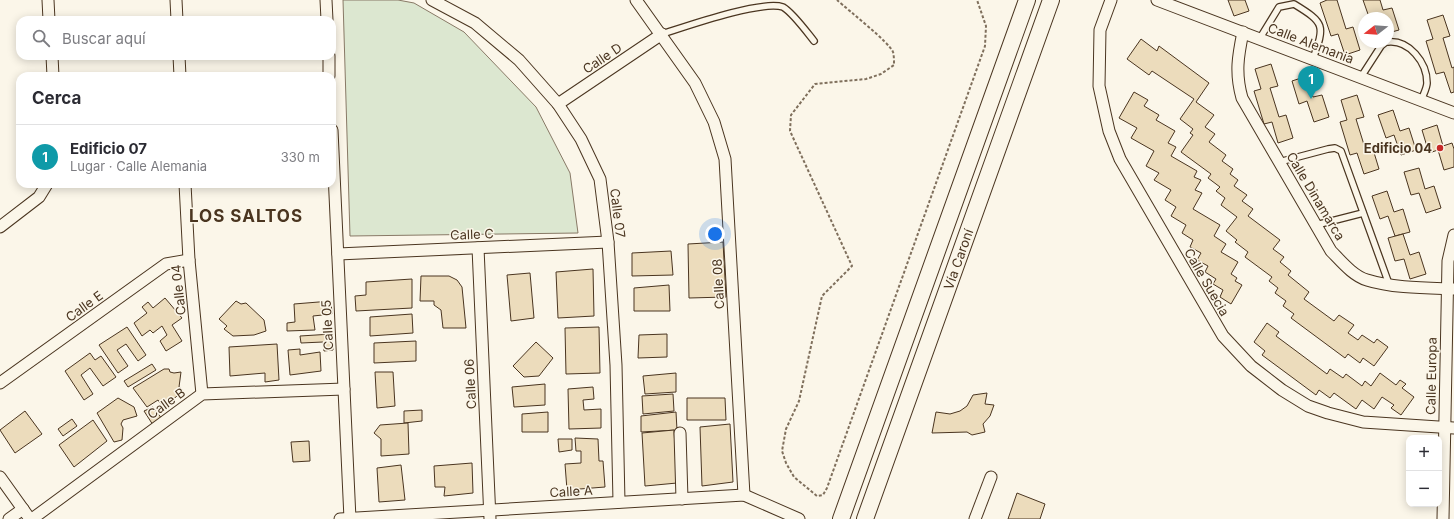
<!DOCTYPE html>
<html lang="es">
<meta charset="utf-8">
<style>
body{margin:0;font-family:Inter,sans-serif;background:#f7f7f7;color:#2b2b33}
.controls{position:absolute;right:12px;bottom:12px;display:grid;overflow:hidden;border-radius:8px;box-shadow:0 2px 10px #0003}
.controls button{width:36px;height:36px;display:grid;place-items:center;padding:0;border:0;border-bottom:1px solid #e1e1e2;background:#fff;color:#2b2b33;font:20px sans-serif}
.compass{position:absolute;left:1358px;top:12px;width:36px;height:36px;border-radius:50%;background:#fff;box-shadow:0 2px 10px #0003;rotate:253deg}
.you{position:absolute;left:715px;top:234px;width:14px;height:14px;margin:-10px;border:3px solid #fff;border-radius:50%;background:#1a73e8;box-shadow:0 0 0 6px #1a73e833}
.badge{display:grid;place-items:center;width:26px;height:26px;border-radius:50%;background:#c62828;color:#fff;font-size:13px;font-weight:700}
.pin{position:absolute;translate:-50% -33px;filter:drop-shadow(0 1px 2px #0008)}
.pin::after{content:'';position:absolute;top:21px;width:14px;height:12px;background:inherit;clip-path:polygon(0 0,100% 0,50% 100%)}
.list{margin:0;padding:0;list-style:none}
h2{display:flex;justify-content:space-between;align-items:center;height:52px;margin:0;padding:0 16px;font-size:17px}
h2 small{font-size:13px;font-weight:400;color:#7c7c81}
.list li{display:grid;grid-template-columns:26px 1fr auto;gap:12px;align-items:center;box-sizing:border-box;height:64px;padding:0 16px;border-top:1px solid #e1e1e2}
.list b{display:block;font-size:15px;white-space:nowrap}
.list p{margin:0;font-size:13px;white-space:nowrap;color:#7c7c81}
.list em{font-size:13px;font-style:normal;color:#7c7c81}
.icon{flex:none;width:22px;height:22px;fill:none;stroke:currentColor;stroke-width:2;stroke-linecap:round;stroke-linejoin:round}
.map{position:relative;flex:none;width:1454px;height:519px;overflow:hidden}
.search{position:absolute;background:#fff;box-shadow:0 2px 10px #0003;left:16px;top:16px;width:320px;height:44px;display:flex;align-items:center;gap:10px;box-sizing:border-box;padding:0 14px;border-radius:12px;color:#7c7c81;font-size:15px}
.panel{position:absolute;background:#fff;box-shadow:0 2px 10px #0003;left:16px;top:72px;width:320px;height:116px;border-radius:12px}
.map>svg:first-child{display:block}
.green{fill:#dce7d0;stroke:#887966}
.building{fill:#ecdcbc;stroke:#4a3520}
.lines{fill:none;stroke-linecap:round;stroke-linejoin:round}
.lane-casing{stroke:#4a3520;stroke-width:8}
.street-casing{stroke:#4a3520;stroke-width:13}
.secondary-casing{stroke:#4a3520;stroke-width:18}
.path{stroke:#7f6f5c;stroke-width:2;stroke-dasharray:3 2;stroke-linecap:butt}
.lane{stroke:#fbf6e9;stroke-width:5.5}
.street{stroke:#fbf6e9;stroke-width:11}
.secondary{stroke:#fbf6e9;stroke-width:16}
.poi-dot{fill:#c62828;stroke:#fbf6e9;stroke-width:1.5}
.labels{text-anchor:middle;stroke-width:3;stroke-linejoin:round;paint-order:stroke}
.street-label{font-size:13px;fill:#4a3520;stroke:#fbf6e9}
.poi-label{font-size:13px;font-weight:bold;fill:#4a3520;stroke:#fbf6e9;text-anchor:end}
.district-label{font-size:17px;font-weight:bold;letter-spacing:1px;fill:#4a3520;stroke:#fbf6e9}
</style>
<div class="map">
<svg width="1454" height="519" viewBox="0 0 1454 519">
<rect width="100%" height="100%" fill="#fbf6e9"/>
<path class="green" d="M343 0H398L414 3 464 32 536 107 570 173 578 233 350 236Z"/>
<g class="building">
<path d="M1228 0H1245L1249 11 1234 16Z"/>
<path d="M1327 0H1337L1346 29 1353 27 1360 50 1345 55 1338 34 1331 36 1320 3Z"/>
<path d="M1363 0H1380L1383 10 1392 8 1399 30 1388 33V18H1378L1377 14 1369 17Z"/>
<path d="M1443 15 1450 36 1443 38 1452 68 1454 67V92L1451 93 1444 72 1436 74 1426 41 1433 39 1427 20Z"/>
<path d="M1141 39 1157 51 1159 46 1209 83 1196 102 1214 115 1205 127 1215 134 1209 142 1226 155 1222 161 1233 169 1230 174 1238 180 1234 186 1247 195 1242 201 1253 209 1248 216 1280 240 1273 249 1284 257 1280 262 1291 271 1288 275 1309 292 1304 299 1334 321 1339 315 1354 325 1348 333 1358 340 1362 335 1374 343 1377 339 1388 347 1374 366 1363 358 1360 363 1348 354 1345 358 1291 318 1294 314 1283 306 1286 301 1275 293 1278 288 1269 281 1272 277 1245 257 1248 252 1235 242 1237 240 1226 231 1237 217 1221 205 1225 198 1216 191 1220 187 1208 178 1211 174 1181 152 1193 135 1190 133 1193 129 1180 119 1194 99 1152 71 1149 75 1127 59Z"/>
<path d="M1271 64 1278 86 1270 88 1279 117 1286 115 1293 138 1278 143 1272 122 1264 124 1254 91 1261 89 1255 69Z"/>
<path d="M1307 76 1313 97 1322 95 1329 117 1314 122 1307 101 1299 104 1292 81Z"/>
<path d="M1134 92 1148 100 1144 106 1159 115 1156 120 1175 131 1168 143 1176 147 1171 156 1197 171 1194 177 1201 180 1195 190 1202 193 1193 209 1220 225 1214 236 1226 244 1221 252 1238 262 1231 274 1237 278 1235 281 1242 285 1231 304 1220 297 1223 290 1213 284 1216 279 1205 272 1208 266 1197 260 1201 253 1190 247 1193 240 1182 233 1186 225 1171 216 1176 207 1165 200 1171 190 1154 180 1159 173 1146 166 1154 151 1131 138 1137 128 1119 118Z"/>
<path d="M1357 95 1364 117 1356 119 1365 148 1372 146 1379 169 1364 174 1357 153 1350 155 1340 122 1347 120 1341 100Z"/>
<path d="M1393 110 1400 131 1409 128 1416 150 1401 155 1394 135 1386 138 1378 115Z"/>
<path d="M1437 125 1443 146 1452 143 1454 149V167L1444 170 1438 150 1429 153 1422 130Z"/>
<path d="M1419 168 1425 189 1434 186 1441 208 1426 213 1419 193 1411 195 1404 172Z"/>
<path d="M1387 191 1394 212 1403 209 1410 232 1395 236 1388 216 1380 219 1372 196Z"/>
<path d="M1403 234 1410 255 1419 252 1426 274 1410 279 1404 259 1395 261 1388 238Z"/>
<path d="M723 242 726 297 689 298 688 244Z"/>
<path d="M671 251 673 275 632 276V253Z"/>
<path d="M593 269 594 316 558 318 556 272Z"/>
<path d="M530 273 534 318 511 321 507 275Z"/>
<path d="M421 276H449L457 280 462 287 466 328H443L441 310 434 305V301H420Z"/>
<path d="M412 279V308L356 311 355 296 366 295V282Z"/>
<path d="M669 285 670 311H634V288Z"/>
<path d="M165 298 182 318 172 325 182 341 166 351 160 341 167 335 162 326 153 333 150 330 142 336 134 323 147 313 142 307 148 302 153 308Z"/>
<path d="M236 301 241 304 246 303 264 320 266 331 254 335 233 336 224 329 227 326 219 319Z"/>
<path d="M331 301 332 314 313 316 315 330 287 331V323L295 322 294 304Z"/>
<path d="M412 314 413 333 370 336V317Z"/>
<path d="M1267 323 1279 332 1276 336 1327 374 1330 369 1343 378 1346 374 1362 386 1365 381 1371 386 1380 373 1396 385 1400 380 1406 384 1402 388 1414 397 1401 415 1391 408 1394 405 1382 397 1374 409 1362 400 1356 409 1334 393 1330 398 1319 390 1316 395 1262 355 1265 351 1254 342Z"/>
<path d="M127 327 146 355 138 361 126 344 117 350 128 366 118 373 99 345Z"/>
<path d="M599 327 600 373 566 374 565 328Z"/>
<path d="M332 334 333 350 324 351 323 342 301 343 300 336Z"/>
<path d="M667 334V357L638 358 639 335Z"/>
<path d="M416 341V361L374 363V343Z"/>
<path d="M536 342 553 358 539 376 524 377 513 366Z"/>
<path d="M277 344 279 380 265 382V373L230 376 229 347Z"/>
<path d="M300 349V355L320 352 321 371 290 375 288 350Z"/>
<path d="M90 353 95 360 101 356 116 377 103 386 90 368 81 375 93 394 84 400 65 371Z"/>
<path d="M152 364 156 370 128 387 124 381Z"/>
<path d="M164 369H169L170 372 174 373 181 372 179 387 182 389 181 393 163 407 158 400 147 407 133 388Z"/>
<path d="M375 372H393L395 406 377 408Z"/>
<path d="M676 373V392L645 394 643 376Z"/>
<path d="M545 384V405L514 407 512 387Z"/>
<path d="M593 387 594 399 583 400 584 410 601 409V428L569 429 568 389Z"/>
<path d="M987 393 985 404 994 405 990 416 983 424 985 432 972 435 967 432 932 433 936 412 950 414 960 411 967 406 973 395Z"/>
<path d="M673 394 674 411 643 414 642 396Z"/>
<path d="M118 398 134 407 137 416 123 420 121 424 123 428 122 440 114 442 97 413Z"/>
<path d="M687 398H725L726 420H687Z"/>
<path d="M153 407 162 419 153 425 144 411Z"/>
<path d="M422 410V421L404 423V411Z"/>
<path d="M25 411 42 434 15 453 0 430Z"/>
<path d="M548 412V432H522V414Z"/>
<path d="M676 412 677 430 641 432V416Z"/>
<path d="M72 419 77 426 63 436 58 429Z"/>
<path d="M93 420 107 441 74 467 59 445Z"/>
<path d="M408 423 409 454 381 456V439L374 433 380 425Z"/>
<path d="M730 424 733 482 702 486 700 427Z"/>
<path d="M674 430 677 483 645 486 642 433Z"/>
<path d="M575 438 598 439 599 461H603L605 487 567 490 565 464 581 463V451H576Z"/>
<path d="M558 439H572V450L559 452Z"/>
<path d="M309 441 310 461 293 462 291 442Z"/>
<path d="M472 463 473 493 444 496 445 487H435L434 466Z"/>
<path d="M401 465 405 500 379 502 377 468Z"/>
<path d="M1017 493 1045 504 1040 519H1008Z"/>
</g>
<g class="lines">
<defs>
<g id="lane">
<path d="M662 34C687 26 761 0 783 7 793 13 806 31 814 41"/>
<path d="M1260 38 1279 7 1294 4C1325 23 1325 25 1313 59"/>
<path d="M1388 42C1409 40 1427 62 1427 83 1427 88 1423 95 1421 101"/>
<path d="M1361 77 1381 46 1386 42"/>
<path d="M1279 162 1328 149 1335 148 1341 151 1389 284"/>
<path d="M1316 225 1363 213"/>
</g>
<g id="street">
<path d="M48 0 49 20"/>
<path d="M176 0 177 20"/>
<path d="M326 0 327 20"/>
<path d="M432 0 475 23 519 60 558 104 581 139 600 179 608 242 616 365 619 502"/>
<path d="M636 0 695 83 714 122 725 159 744 495"/>
<path d="M1111 0 1100 30 1099 86 1109 131 1120 159 1223 336 1251 366 1282 390 1308 406 1328 413 1363 422 1454 428"/>
<path d="M1157 0 1454 113"/>
<path d="M1243 32C1238 56 1235 73 1242 98L1331 251C1341 261 1353 276 1367 280 1392 288 1428 288 1454 289"/>
<path d="M52 56 53 76"/>
<path d="M179 56 180 76"/>
<path d="M329 56V76"/>
<path d="M558 104 662 34"/>
<path d="M332 130 350 519"/>
<path d="M185 184 189 260 202 394"/>
<path d="M0 227 39 197 47 184"/>
<path d="M478 248 490 519"/>
<path d="M338 254 608 242"/>
<path d="M0 383 166 264 189 260"/>
<path d="M680 433 682 499"/>
<path d="M0 477 30 519"/>
<path d="M9 519 23 509"/>
<path d="M32 519 202 394 344 389"/>
<path d="M340 519 744 495 799 519"/>
<path d="M975 519 991 477"/>
<path d="M1443 519 1448 261 1454 235"/>
</g>
<g id="secondary">
<path d="M841 519 1027 0"/>
<path id="s1" d="M865 519 1051 0"/>
</g>
</defs>
<use href="#lane" class="lane-casing"/>
<use href="#street" class="street-casing"/>
<use href="#secondary" class="secondary-casing"/>
<path class="path" d="M837 0C848 10 889 42 893 52 894 55 894 61 894 65L881 74 866 79 815 84 791 115 790 131 852 266 822 296 799 401 786 429 782 451 786 463 794 477 817 496 823 495 827 488 985 46 986 26 977 0"/>
<use href="#lane" class="lane"/>
<use href="#street" class="street"/>
<use href="#secondary" class="secondary"/>
</g>
<circle class="poi-dot" cx="1440" cy="148" r="4"/>
<g class="labels">
<g class="street-label">
<text transform="translate(1311 43) rotate(21)" y="5">Calle Alemania</text>
<text transform="translate(602 58) rotate(-34)" y="5">Calle D</text>
<text transform="translate(1316 196) rotate(59)" y="5">Calle Dinamarca</text>
<text transform="translate(618 213) rotate(83)" y="5">Calle 07</text>
<text transform="translate(472 234) rotate(-2)" y="5">Calle C</text>
<text dy="5" stroke="none"><textPath href="#s1" startOffset="276">Vía Caroní</textPath></text>
<text transform="translate(1207 282) rotate(60)" y="5">Calle Suecia</text>
<text transform="translate(718 284) rotate(-93)" y="5">Calle 08</text>
<text transform="translate(178 290) rotate(-96)" y="5">Calle 04</text>
<text transform="translate(84 306) rotate(-36)" y="5">Calle E</text>
<text transform="translate(327 325) rotate(-93)" y="5">Calle 05</text>
<text transform="translate(1431 376) rotate(-89)" y="5">Calle Europa</text>
<text transform="translate(470 384) rotate(-93)" y="5">Calle 06</text>
<text transform="translate(166 403) rotate(-36)" y="5">Calle B</text>
<text transform="translate(571 491) rotate(-3)" y="5">Calle A</text>
</g>
<g class="poi-label">
<text x="1432" y="153">Edificio 04</text>
</g>
<g class="district-label">
<text x="246" y="222">LOS SALTOS</text>
</g>
</g>
</svg>
<div class="controls">
<button>+</button>
<button>−</button>
</div>
<svg class="compass" viewBox="-18 -18 36 36"><path d="M0-13l5 13h-10z" fill="#e53935"/><path d="M0 13l5-13h-10z" fill="#7c7c81"/></svg>
<div class="you"></div>
<div class="pin badge" style="left:1311px;top:99px;background:#0f9aa8">1</div>
<div class="search"><svg class="icon" aria-label="search" viewBox="0 0 24 24"><circle cx="10" cy="10" r="6"/><path d="M15 15l6 6"/></svg>Buscar aquí</div>
<section class="panel">
<h2>Cerca<small></small></h2>
<ul class="list">
<li><span class="badge" style="background:#0f9aa8">1</span><div><b>Edificio 07</b><p>Lugar · Calle Alemania</p></div><em>330 m</em></li>
</ul>
</section>
</div>
